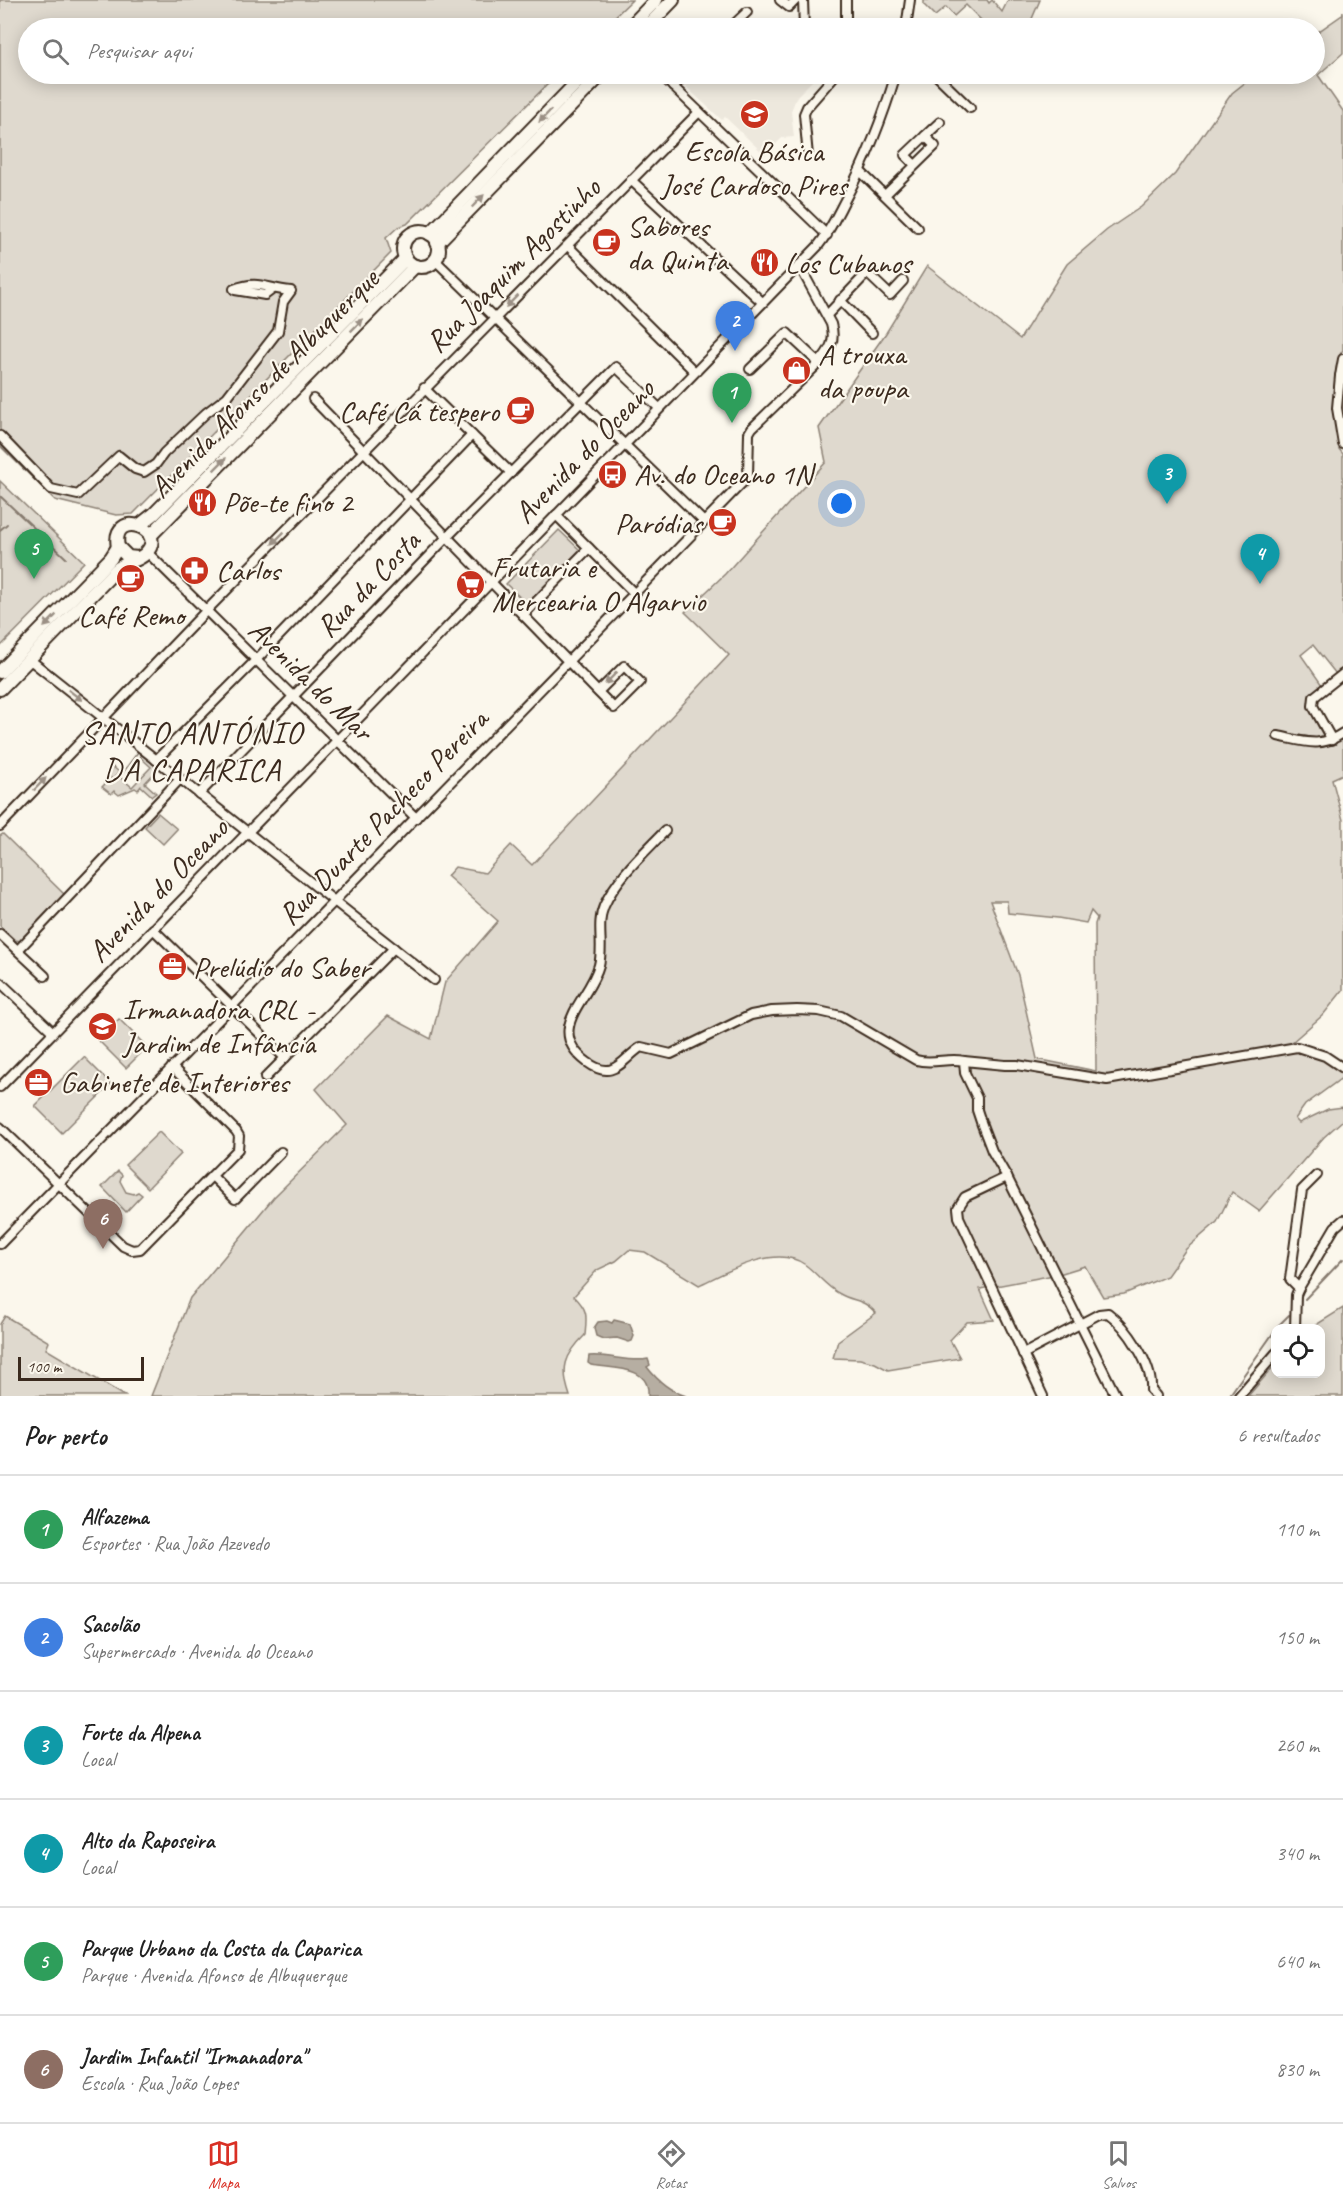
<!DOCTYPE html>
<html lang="pt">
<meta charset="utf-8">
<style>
body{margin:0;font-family:Caveat,sans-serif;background:#f2f2f2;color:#222}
.controls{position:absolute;right:18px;bottom:18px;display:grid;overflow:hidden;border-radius:12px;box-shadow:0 3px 15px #0003}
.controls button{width:54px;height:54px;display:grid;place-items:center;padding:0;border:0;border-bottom:2px solid #e0e0e0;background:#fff;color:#222;font:30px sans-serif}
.scale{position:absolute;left:18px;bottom:15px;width:126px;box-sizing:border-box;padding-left:6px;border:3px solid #3b2a1e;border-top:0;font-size:16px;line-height:21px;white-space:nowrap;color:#3b2a1e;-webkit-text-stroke:4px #fbf7ec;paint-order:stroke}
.you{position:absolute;left:842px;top:504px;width:21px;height:21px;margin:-15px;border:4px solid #fff;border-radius:50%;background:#1a73e8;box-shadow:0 0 0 9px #1a73e833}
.badge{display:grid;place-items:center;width:39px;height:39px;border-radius:50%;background:#d93025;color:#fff;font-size:20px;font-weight:700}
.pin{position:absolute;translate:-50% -50px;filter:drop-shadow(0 2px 3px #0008)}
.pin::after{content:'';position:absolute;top:32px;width:21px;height:18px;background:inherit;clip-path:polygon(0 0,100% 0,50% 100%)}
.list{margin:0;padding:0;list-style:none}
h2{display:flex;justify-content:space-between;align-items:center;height:78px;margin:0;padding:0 24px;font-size:26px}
h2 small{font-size:20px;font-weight:400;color:#767676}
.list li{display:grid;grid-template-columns:39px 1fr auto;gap:18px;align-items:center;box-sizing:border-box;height:108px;padding:0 24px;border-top:2px solid #e0e0e0}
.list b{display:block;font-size:22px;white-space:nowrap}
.list p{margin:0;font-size:20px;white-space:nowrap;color:#767676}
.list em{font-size:20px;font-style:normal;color:#767676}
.icon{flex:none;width:33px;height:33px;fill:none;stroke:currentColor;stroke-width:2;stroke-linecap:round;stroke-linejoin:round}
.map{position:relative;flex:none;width:1343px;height:1396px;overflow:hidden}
.search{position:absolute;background:#fff;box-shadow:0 3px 15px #0003;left:18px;right:18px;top:18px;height:66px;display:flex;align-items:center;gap:15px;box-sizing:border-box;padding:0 21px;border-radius:33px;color:#767676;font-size:22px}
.sheet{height:726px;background:#fff}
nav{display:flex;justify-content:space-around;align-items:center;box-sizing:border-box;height:84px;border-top:2px solid #e0e0e0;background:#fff;font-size:16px;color:#767676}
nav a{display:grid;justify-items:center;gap:3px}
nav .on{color:#d93025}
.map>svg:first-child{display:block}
.built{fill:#ede8dd}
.green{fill:#dfd9ce;stroke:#8d8276;stroke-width:1.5;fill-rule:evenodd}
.water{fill:#b6aea2;stroke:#85796d;stroke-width:1.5}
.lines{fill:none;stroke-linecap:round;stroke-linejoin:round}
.stream{stroke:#85796d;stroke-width:2}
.minor-casing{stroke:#3b2a1e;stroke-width:12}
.primary-casing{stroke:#3b2a1e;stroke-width:16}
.minor{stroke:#fbf7ec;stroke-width:8}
.primary{stroke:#fbf7ec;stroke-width:12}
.oneway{fill:#9b9085}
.labels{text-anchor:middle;stroke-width:4.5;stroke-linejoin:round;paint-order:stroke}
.poi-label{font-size:30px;fill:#3b2a1e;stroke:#fbf7ec;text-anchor:start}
.street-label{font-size:30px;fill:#3b2a1e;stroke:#fbf7ec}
.neighbourhood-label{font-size:32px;letter-spacing:1.5px;fill:#3b2a1e;stroke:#fbf7ec}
</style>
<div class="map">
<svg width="1343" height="1396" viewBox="0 0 1343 1396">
<rect width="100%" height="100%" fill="#fbf7ec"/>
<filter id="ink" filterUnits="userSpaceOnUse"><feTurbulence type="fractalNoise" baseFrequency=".0167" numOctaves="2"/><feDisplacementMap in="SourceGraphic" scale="12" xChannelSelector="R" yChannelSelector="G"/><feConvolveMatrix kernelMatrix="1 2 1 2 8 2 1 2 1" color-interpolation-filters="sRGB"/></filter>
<g filter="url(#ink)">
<path class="built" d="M692 74H817L818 75 797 96 791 111 794 137 782 138 765 155 725 117 722 120 682 83Z"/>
<g class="green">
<path d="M0 0H632L603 28H28V74H558L407 224 398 227 386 238 391 253 133 514 116 515 55 500 0 446Z"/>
<path d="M924 0H987L989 3 992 0 1002 12 1008 0H1040L1028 28H989L966 5 954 16 946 7 935 16 924 5Z"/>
<path d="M1343 12V53L1318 75 1343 111V350C1328 368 1338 426 1339 449L1343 454V669L1336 674 1313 645 1301 655 1322 685C1300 701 1313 716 1323 735L1317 738 1276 732 1277 741 1327 746 1343 738V774L1332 779 1343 820V990L1323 1015 1291 1043 1293 1052 1313 1055 1343 1070V1077L1305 1105 1295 1119 1299 1123 1328 1109 1343 1107V1120L1324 1137 1259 1211 1232 1192 1217 1222 1186 1249 1167 1276 1124 1294 1103 1297 1085 1266 1059 1274 980 1289 994 1320 967 1322 950 1340 960 1358 888 1370 875 1363 860 1359 833 1358 838 1341 876 1313C864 1299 854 1302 840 1294 826 1287 816 1272 804 1264 775 1244 727 1272 699 1285L645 1252 629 1250 616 1261 597 1270 574 1296C588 1310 587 1315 585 1335 565 1355 560 1368 570 1396H151L190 1298 274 1197 347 1125 316 1089 388 1016 431 1039 445 982 498 921 447 876 455 867 485 873 511 845 532 865 729 655 685 612 725 574 826 462 819 428 886 333 927 266 1020 339 1067 264 1107 230 1141 207 1175 174 1232 93 1256 74H1314L1315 34 1342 15ZM990 901H1007L1008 913 1058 918 1086 923 1091 911 1097 918 1095 924 1096 1071 1037 1059 1018 975Z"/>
<path d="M0 481 84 562 0 647Z"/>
<path d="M559 530 582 552 529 606 506 584Z"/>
<path d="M138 752 120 777 132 787 151 767 140 757 142 755 159 768 145 783 156 793 152 796 141 786 138 790 135 788 119 795 114 791 111 794 102 787 111 778 106 774 113 767 119 772 113 779 116 781Z"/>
<path d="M158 813 177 829 163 844 145 827Z"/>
<path d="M3 834 65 895 21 941 15 940 0 926V836Z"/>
<path d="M119 1019 147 1047 126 1068 98 1040Z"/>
<path d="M84 1057 111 1084 62 1133 35 1106Z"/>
<path d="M159 1132 181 1154 148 1188 125 1165Z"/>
<path d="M118 1171 122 1175 120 1181 126 1192 134 1194 138 1192 142 1195 126 1212 102 1187Z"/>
<path d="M1343 1308V1396H1248L1275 1365 1276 1374H1320V1328H1311Z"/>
<path d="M5 1316 49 1342 46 1349 125 1396H0V1324Z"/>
</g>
<g class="water">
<path d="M614 1320 630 1324 634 1336 632 1341 629 1342 617 1338 603 1339 596 1336 594 1328 598 1322 607 1321 612 1323Z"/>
<path d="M589 1356C609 1354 629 1363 648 1359L650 1365 647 1367C657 1380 670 1391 686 1396H648C651 1365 612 1369 591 1365L588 1363Z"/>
</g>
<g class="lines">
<g class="stream">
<path d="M0 496 66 558"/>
<path d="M0 530 7 524"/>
<path d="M1305 1299 1343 1259"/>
<path d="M1276 1328 1289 1315"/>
<path d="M1229 1396 1276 1329"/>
</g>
<defs>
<g id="minor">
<path d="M780 0 789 7 796 0"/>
<path d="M803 0 804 28"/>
<path d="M730 28 747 12"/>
<path d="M846 28V0"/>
<path d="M906 28 910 0"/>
<path d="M660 74 827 235"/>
<path d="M935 74 970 108"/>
<path d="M673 87 686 74"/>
<path d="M925 136 940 122"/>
<path d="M808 156 804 114 807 107 836 74"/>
<path d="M860 171 918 228"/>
<path d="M631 180 762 302"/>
<path d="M885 195 935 146 925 136 905 155 915 165"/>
<path d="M568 246 694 371"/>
<path d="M435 260 703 521"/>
<path d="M235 290 265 295 273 289"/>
<path d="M840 300 872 333"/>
<path d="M827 315 867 273 890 295 903 281"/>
<path d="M750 369 787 333 819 363"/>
<path d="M1340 376 1337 408 1343 444"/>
<path d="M1342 380 1340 376 1343 359"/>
<path d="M424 388 511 473"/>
<path d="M313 399 598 692 614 708 640 682 624 666 598 692"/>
<path d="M0 436 51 489 78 495 119 456 135 469 144 472 156 464 164 453 206 413 227 397 278 331 283 302 291 291C266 289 259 279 234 289"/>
<path d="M556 515 635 594"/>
<path d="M147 552 416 818"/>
<path d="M523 615 589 548"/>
<path d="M29 659 434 980"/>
<path d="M1278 736C1303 741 1320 749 1343 733"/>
<path d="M1332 740 1313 706 1314 697 1343 674"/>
<path d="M156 760 256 660 472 435"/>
<path d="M199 794 447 537 616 367 659 408"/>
<path d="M0 826 206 611 699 112"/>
<path d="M665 831C643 854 617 877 604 906 596 924 604 945 599 965 590 1000 543 1029 587 1062 614 1082 621 1060 641 1047L671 1054 751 1015 772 1011 797 1010 819 1011 841 1016 916 1060C933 1065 948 1057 964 1061L965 1073 977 1098V1110L982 1125 992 1151 1007 1177 1116 1396"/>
<path d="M153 929 285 1058"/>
<path d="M0 934 45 976"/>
<path d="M18 950 180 779"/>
<path d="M0 982 53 1032"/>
<path d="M964 1061 1005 1065H1017L1107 1080 1297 1047 1325 1056 1343 1068"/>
<path d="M265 1078 394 948"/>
<path d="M0 1087 818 246C830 231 837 215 846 198 867 158 883 117 896 74"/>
<path d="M0 1127 123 1246 132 1250 140 1249 238 1149 239 1136 236 1131 172 1067"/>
<path d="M212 1176 235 1199 281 1152"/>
<path d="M1007 1177 965 1197 958 1208 959 1217 1043 1396"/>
<path d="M0 1244 744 481 748 476 749 433 752 428 819 363C830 350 836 341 831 324L799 265"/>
<path d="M1299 1288 1335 1227 1343 1220"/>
<path d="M1295 1328 1296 1295 1299 1288 1290 1279 1302 1190 1317 1175"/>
<path d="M1023 1354 1099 1314 1108 1313C1127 1327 1153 1365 1151 1390L1156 1396"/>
<path d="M1239 1396 1276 1353"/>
</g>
<g id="primary">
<path d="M629 28 656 0"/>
<path d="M646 28 673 0"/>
<circle cx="421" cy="249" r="18"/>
<path d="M430 234 585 74"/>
<path d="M437 243 602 74"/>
<path d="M140 525 154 514 406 258"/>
<path d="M150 536 415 266"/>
<path d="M0 672 111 558 118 547"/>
<path d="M0 689 116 570C125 562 138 561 145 554 171 529 110 507 118 547L128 557 138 558"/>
</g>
</defs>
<use href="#minor" class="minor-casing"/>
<use href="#primary" class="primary-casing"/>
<use href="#minor" class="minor"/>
<use href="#primary" class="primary"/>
</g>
<defs><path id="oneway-solid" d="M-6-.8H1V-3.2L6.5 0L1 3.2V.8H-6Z" transform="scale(1.5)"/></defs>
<g class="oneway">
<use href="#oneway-solid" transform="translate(545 116) rotate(134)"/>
<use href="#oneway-solid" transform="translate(478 201) rotate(-46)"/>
<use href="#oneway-solid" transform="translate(512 301) rotate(135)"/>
<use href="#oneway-solid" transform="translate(357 325) rotate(-45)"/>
<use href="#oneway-solid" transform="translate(220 464) rotate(-45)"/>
<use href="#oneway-solid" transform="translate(278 538) rotate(135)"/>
<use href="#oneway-solid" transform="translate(50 621) rotate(135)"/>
<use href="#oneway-solid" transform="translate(611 678) rotate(135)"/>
<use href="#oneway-solid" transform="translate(75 695) rotate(38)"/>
<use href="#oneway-solid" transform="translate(40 784) rotate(-46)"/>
</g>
</g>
<defs>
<symbol id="school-disc" viewBox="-11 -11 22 22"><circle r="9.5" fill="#c8321e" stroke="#fbf7ec"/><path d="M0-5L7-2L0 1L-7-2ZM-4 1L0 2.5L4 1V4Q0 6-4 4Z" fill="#fff"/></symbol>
<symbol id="cafe-disc" viewBox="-11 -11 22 22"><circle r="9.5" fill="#c8321e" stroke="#fbf7ec"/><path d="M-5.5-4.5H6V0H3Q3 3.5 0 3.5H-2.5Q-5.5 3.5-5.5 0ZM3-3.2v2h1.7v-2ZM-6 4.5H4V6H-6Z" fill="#fff"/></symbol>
<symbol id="restaurant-disc" viewBox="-11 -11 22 22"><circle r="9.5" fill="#c8321e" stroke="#fbf7ec"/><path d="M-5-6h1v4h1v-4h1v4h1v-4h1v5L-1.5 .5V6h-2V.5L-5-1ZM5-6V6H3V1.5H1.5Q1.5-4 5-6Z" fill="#fff"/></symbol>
<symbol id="shop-disc" viewBox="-11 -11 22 22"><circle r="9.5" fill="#c8321e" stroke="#fbf7ec"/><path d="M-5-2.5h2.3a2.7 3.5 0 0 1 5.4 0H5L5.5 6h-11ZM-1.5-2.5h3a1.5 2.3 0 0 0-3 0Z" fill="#fff"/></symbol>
<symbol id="bus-disc" viewBox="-11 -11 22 22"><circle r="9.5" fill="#c8321e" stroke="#fbf7ec"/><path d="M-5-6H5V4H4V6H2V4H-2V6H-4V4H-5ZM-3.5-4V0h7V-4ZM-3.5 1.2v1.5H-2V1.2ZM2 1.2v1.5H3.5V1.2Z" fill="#fff"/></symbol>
<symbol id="pharmacy-disc" viewBox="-11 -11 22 22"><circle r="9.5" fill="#c8321e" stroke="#fbf7ec"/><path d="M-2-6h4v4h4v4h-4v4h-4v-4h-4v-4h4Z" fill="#fff"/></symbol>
<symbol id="supermarket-disc" viewBox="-11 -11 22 22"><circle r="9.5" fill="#c8321e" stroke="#fbf7ec"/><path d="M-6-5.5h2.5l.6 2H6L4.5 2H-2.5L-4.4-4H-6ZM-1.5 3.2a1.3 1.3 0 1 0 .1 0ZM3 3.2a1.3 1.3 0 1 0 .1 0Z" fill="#fff"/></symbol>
<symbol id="office-disc" viewBox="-11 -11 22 22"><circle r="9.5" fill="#c8321e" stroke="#fbf7ec"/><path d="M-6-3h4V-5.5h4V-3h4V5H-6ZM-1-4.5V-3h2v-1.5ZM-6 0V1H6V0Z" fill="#fff"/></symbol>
</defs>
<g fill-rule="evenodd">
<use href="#school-disc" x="738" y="98" width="33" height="33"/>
<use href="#cafe-disc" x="590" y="226" width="33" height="33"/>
<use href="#restaurant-disc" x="748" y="246" width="33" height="33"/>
<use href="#shop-disc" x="780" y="354" width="33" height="33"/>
<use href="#cafe-disc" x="504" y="394" width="33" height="33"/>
<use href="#bus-disc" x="596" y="458" width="33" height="33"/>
<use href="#restaurant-disc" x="186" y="486" width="33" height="33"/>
<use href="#cafe-disc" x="706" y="506" width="33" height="33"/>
<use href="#pharmacy-disc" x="178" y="554" width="33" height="33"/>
<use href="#cafe-disc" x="114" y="562" width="33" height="33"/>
<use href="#supermarket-disc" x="454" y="568" width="33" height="33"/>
<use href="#office-disc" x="156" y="950" width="33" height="33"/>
<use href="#school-disc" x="86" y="1010" width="33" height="33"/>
<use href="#office-disc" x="22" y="1066" width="33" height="33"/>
</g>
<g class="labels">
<g class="poi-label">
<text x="754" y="161" text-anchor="middle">Escola Básica<tspan x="754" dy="34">José Cardoso Pires</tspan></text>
<text x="627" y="236">Sabores<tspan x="627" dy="34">da Quinta</tspan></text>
<text x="785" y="273">Los Cubanos</text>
<text x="818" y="364">A trouxa<tspan x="818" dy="34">da poupa</tspan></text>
<text x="499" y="421" text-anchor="end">Café Cá tespero</text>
<text x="634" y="484">Av. do Oceano 1N</text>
<text x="223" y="512">Põe-te fino 2</text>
<text x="702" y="533" text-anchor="end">Paródias</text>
<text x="492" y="577">Frutaria e<tspan x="492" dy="34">Mercearia O Algarvio</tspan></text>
<text x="216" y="580">Carlos</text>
<text x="131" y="625" text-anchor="middle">Café Remo</text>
<text x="193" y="977">Prelúdio do Saber</text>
<text x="123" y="1019">Irmanadora CRL -<tspan x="123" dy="34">Jardim de Infância</tspan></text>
<text x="60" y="1092">Gabinete de Interiores</text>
</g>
<g class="street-label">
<text transform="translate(513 265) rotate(-45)" y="10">Rua Joaquim Agostinho</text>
<text transform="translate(264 383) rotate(-45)" y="10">Avenida Afonso de Albuquerque</text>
<text transform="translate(584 451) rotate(-46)" y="10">Avenida do Oceano</text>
<text transform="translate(368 584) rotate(-46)" y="10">Rua da Costa</text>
<text transform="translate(311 680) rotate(44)" y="10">Avenida do Mar</text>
<text transform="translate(383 817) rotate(-46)" y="10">Rua Duarte Pacheco Pereira</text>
<text transform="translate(158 890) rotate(-46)" y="10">Avenida do Oceano</text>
</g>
<g class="neighbourhood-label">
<text x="192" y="743">SANTO ANTÓNIO<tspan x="192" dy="37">DA CAPARICA</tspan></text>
</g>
</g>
</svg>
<div class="controls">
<button><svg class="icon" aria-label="locate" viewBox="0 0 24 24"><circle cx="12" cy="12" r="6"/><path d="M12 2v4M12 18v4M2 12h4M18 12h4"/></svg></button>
</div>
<div class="scale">100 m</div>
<div class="you"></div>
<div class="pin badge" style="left:732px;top:423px;background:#2e9e5b">1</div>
<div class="pin badge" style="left:735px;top:351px;background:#3f7fe0">2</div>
<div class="pin badge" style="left:1167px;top:504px;background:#0f9aa8">3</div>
<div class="pin badge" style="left:1260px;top:584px;background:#0f9aa8">4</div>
<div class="pin badge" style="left:34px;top:579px;background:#2e9e5b">5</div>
<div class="pin badge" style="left:103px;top:1249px;background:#8d6e63">6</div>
<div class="search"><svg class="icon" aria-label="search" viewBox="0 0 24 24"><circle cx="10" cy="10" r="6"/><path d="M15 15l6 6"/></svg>Pesquisar aqui</div>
</div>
<section class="sheet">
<h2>Por perto<small>6 resultados</small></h2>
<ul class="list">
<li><span class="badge" style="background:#2e9e5b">1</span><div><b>Alfazema</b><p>Esportes · Rua João Azevedo</p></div><em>110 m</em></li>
<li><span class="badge" style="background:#3f7fe0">2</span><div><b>Sacolão</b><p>Supermercado · Avenida do Oceano</p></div><em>150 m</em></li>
<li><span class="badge" style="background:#0f9aa8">3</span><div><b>Forte da Alpena</b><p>Local</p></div><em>260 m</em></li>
<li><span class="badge" style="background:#0f9aa8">4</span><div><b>Alto da Raposeira</b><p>Local</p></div><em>340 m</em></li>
<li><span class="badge" style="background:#2e9e5b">5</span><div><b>Parque Urbano da Costa da Caparica</b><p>Parque · Avenida Afonso de Albuquerque</p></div><em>640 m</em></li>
<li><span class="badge" style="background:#8d6e63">6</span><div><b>Jardim Infantil &quot;Irmanadora&quot;</b><p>Escola · Rua João Lopes</p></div><em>830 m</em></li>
</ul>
</section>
<nav>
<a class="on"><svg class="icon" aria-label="map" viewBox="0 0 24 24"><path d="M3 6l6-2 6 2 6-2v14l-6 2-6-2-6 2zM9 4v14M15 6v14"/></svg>Mapa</a>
<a><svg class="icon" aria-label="directions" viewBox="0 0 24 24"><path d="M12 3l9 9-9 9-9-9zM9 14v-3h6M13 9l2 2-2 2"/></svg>Rotas</a>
<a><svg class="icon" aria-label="saved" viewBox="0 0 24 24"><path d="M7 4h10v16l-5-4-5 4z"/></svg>Salvos</a>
</nav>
